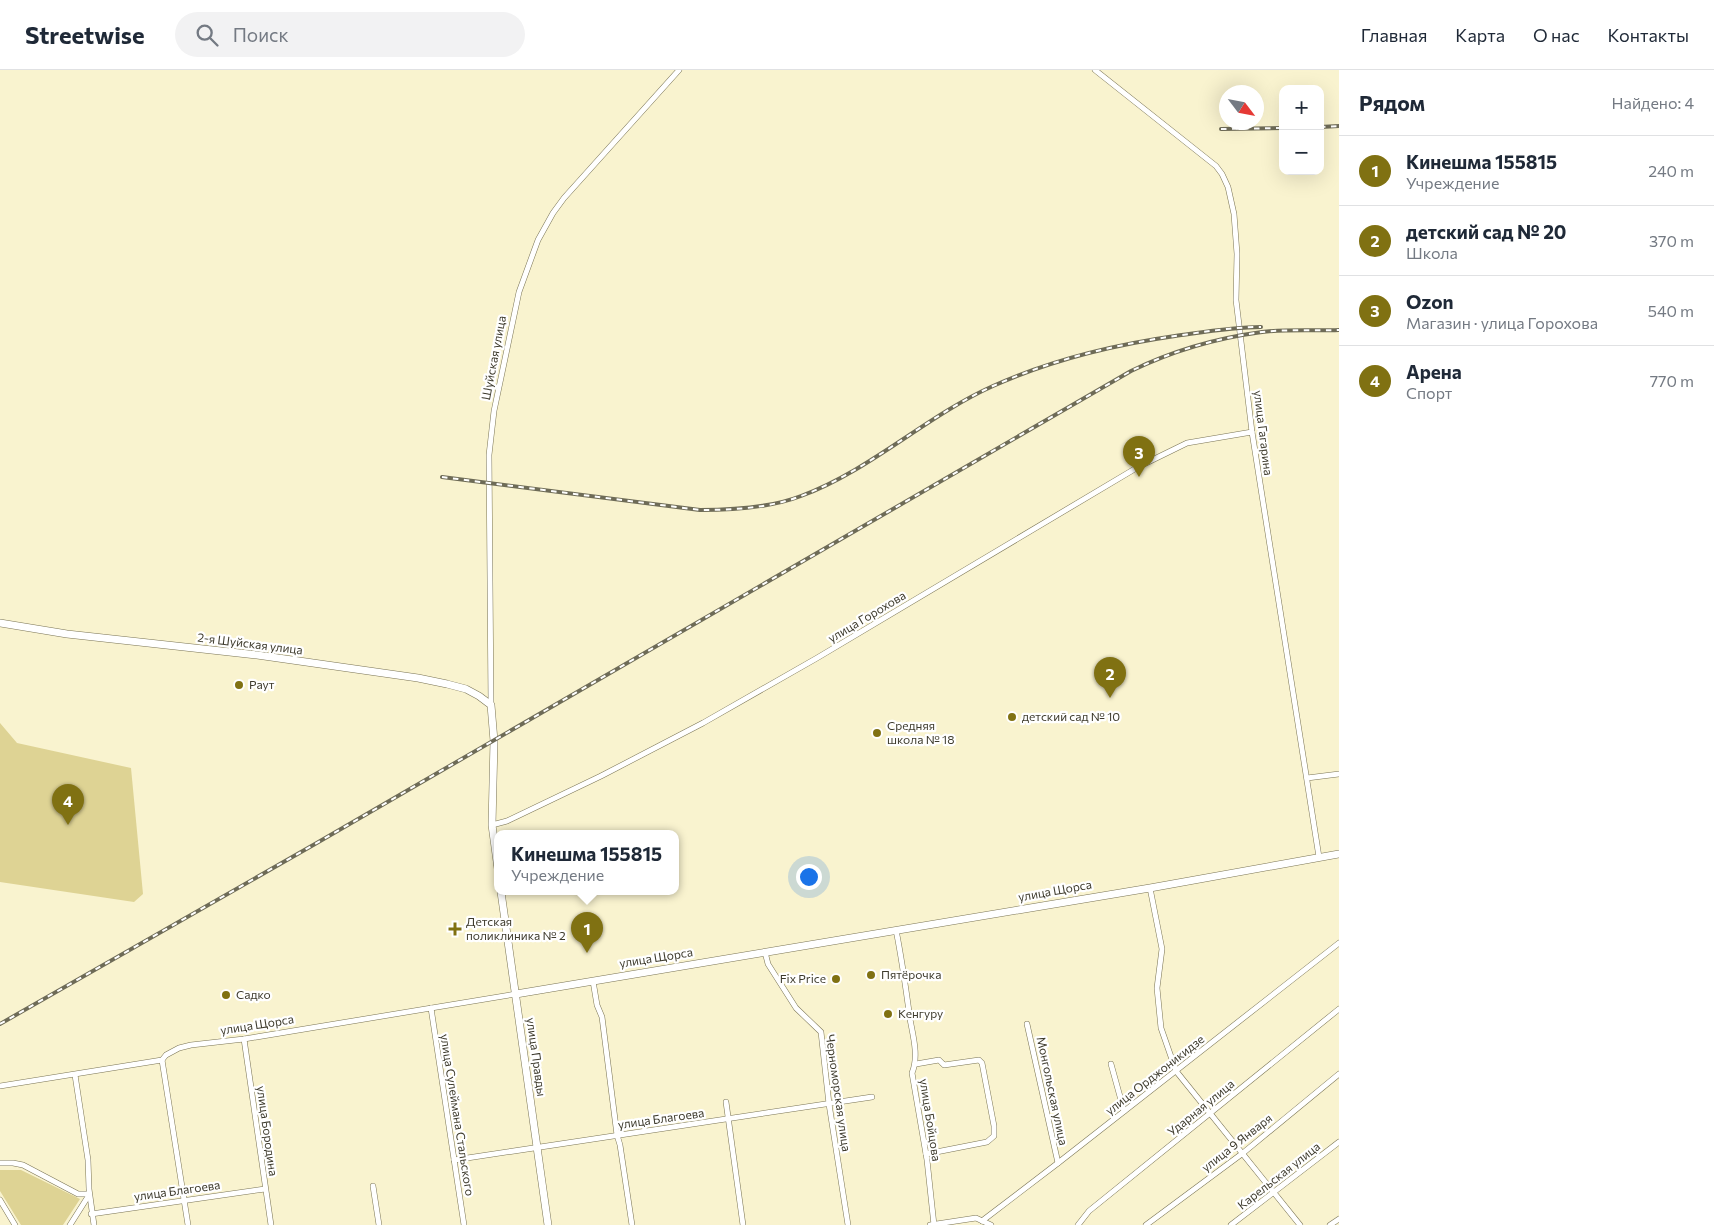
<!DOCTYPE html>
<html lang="ru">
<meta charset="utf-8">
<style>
body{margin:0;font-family:Commissioner,sans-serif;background:#f2f2f3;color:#1f2937}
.controls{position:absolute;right:15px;top:15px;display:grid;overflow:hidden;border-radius:10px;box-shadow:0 5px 20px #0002}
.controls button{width:45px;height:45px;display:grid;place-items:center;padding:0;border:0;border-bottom:1px solid #e0e1e3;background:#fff;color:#1f2937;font:25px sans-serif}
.compass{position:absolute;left:1219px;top:15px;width:45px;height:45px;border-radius:50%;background:#fff;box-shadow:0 5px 20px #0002;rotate:122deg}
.you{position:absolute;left:808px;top:806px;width:18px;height:18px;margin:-12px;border:4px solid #fff;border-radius:50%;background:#1a73e8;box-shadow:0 0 0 8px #1a73e833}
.badge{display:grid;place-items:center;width:32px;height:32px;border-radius:50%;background:#807112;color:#fff;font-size:16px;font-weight:700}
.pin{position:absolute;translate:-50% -41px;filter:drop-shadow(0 1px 2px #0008)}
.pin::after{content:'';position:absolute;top:26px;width:18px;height:15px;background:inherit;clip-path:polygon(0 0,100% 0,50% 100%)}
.popup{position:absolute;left:494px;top:760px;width:185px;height:65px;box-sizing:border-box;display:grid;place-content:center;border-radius:10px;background:#fff;filter:drop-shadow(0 1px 4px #0005);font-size:16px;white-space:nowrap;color:#747a83}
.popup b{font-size:19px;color:#1f2937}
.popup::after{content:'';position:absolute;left:50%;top:100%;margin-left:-10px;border:10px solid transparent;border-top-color:#fff}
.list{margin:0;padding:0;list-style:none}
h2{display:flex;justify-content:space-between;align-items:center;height:65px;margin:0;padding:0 20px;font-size:21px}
h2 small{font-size:16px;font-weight:400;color:#747a83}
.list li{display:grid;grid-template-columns:32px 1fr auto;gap:15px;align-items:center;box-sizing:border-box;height:70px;padding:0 20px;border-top:1px solid #e0e1e3}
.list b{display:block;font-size:19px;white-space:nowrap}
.list p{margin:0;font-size:16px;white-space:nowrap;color:#747a83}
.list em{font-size:16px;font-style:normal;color:#747a83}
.icon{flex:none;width:28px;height:28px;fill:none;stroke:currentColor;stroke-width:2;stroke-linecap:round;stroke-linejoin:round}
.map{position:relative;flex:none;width:1339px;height:1155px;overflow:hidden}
header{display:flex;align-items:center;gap:30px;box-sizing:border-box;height:70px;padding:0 25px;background:#fff;border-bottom:1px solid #e0e1e3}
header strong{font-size:24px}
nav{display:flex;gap:28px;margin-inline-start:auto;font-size:18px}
.search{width:350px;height:45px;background:#f2f2f3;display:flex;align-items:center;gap:12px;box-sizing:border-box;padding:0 18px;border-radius:28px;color:#747a83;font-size:19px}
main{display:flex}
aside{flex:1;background:#fff}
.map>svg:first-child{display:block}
.green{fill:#ded394}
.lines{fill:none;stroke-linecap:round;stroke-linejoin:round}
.street-casing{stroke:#7a7454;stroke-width:6}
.secondary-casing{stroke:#7a7454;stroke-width:8}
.street{stroke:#fff;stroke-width:5}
.secondary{stroke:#fff;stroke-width:7}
.rail-casing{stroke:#6e6b57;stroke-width:4}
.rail{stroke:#fff;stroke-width:2;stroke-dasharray:5.5;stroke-linecap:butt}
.poi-dot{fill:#807112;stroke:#fff;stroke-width:2}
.labels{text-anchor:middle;stroke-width:4.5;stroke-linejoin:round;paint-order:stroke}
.street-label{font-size:12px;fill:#3e3b2d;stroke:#fff}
.poi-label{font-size:12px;fill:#3e3b2d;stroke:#fff;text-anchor:start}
</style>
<header>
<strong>Streetwise</strong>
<div class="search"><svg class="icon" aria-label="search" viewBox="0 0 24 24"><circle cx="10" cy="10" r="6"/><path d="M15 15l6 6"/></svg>Поиск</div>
<nav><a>Главная</a><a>Карта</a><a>О нас</a><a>Контакты</a></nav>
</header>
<main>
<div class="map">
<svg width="1339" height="1155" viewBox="0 0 1339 1155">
<rect width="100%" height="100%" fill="#f9f3cf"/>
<g class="green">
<path d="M0 653 17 673 131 698 143 824 134 832 0 812Z"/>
<path d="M0 1100H21L80 1129 63 1155H21L0 1121Z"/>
</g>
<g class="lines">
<defs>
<g id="street">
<path d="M1095 0 1216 96 1222 104 1228 117 1234 144 1237 184 1236 230 1252 362 1319 787"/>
<path d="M491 635 489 385 494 341 519 222 538 170 553 143 564 128 679 0"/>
<path d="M1307 708 1339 704"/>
<path d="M492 755 507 751 601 706 703 653 817 588 1138 397 1187 373 1252 362"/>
<path d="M1150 818 1162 879 1157 918 1161 958 1176 1001 1300 1155"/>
<path d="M896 860C902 890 906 919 910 949 913 966 919 986 912 1003L927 1090 934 1155"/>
<path d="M765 882 768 894 796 938 821 962 829 1034 848 1155"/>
<path d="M593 911 597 935 602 947 617 1065 620 1075 632 1155"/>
<path d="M431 938 464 1155"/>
<path d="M1027 954 1058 1093"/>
<path d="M244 969 271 1155"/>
<path d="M162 990 188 1155"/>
<path d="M916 994 939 990 944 995 979 990 982 993 994 1056V1066L987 1072 926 1084"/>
<path d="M1111 994 1124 1041"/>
<path d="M75 1005 88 1090 89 1119 94 1155"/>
<path d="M0 1016 162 990 166 985 179 978 191 975 244 969 516 924"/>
<path d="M726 1032 743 1155"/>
<path d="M454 1090 872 1027"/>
<path d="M0 1093H13L23 1095 78 1124H89"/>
<path d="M373 1116 379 1155"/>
<path d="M0 1130 15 1155"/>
<path d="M91 1144 265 1119"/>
<path d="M982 1151 1058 1093 1339 873"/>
<path d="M70 1155 89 1125"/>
<path d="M930 1155 976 1148 991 1155"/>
<path d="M1078 1155 1089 1141 1339 939"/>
<path d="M1146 1155 1243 1083 1339 1004"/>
<path d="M1231 1155 1339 1072"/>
<path d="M1330 1155 1339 1149"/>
</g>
<g id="secondary">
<path d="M0 553 67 564 257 585 418 608 447 614 466 619 479 626 491 635 494 671 492 755 498 799"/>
<path d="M501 822 548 1155"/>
<path d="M516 924 1150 818 1339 784"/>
</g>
</defs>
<use href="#street" class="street-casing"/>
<use href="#secondary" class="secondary-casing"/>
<use href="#street" class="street"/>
<use href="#secondary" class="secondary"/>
<defs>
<g id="rail">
<path d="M1320 57 1339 56"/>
<path d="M1221 59 1283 58"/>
<path d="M442 407 700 440C733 440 770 438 801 426 871 400 926 346 993 316 1051 290 1113 275 1175 266 1204 262 1232 257 1261 257"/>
<path d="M0 954 315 774 1131 301C1172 281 1217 268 1262 262 1287 259 1314 261 1339 260"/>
</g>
</defs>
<use href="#rail" class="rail-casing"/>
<use href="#rail" class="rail"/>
</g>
<g class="poi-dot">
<circle cx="239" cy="615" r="5"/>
<circle cx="1012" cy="647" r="5"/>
<circle cx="877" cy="663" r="5"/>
<path d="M452.5 851.5h5v5h5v5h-5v5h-5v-5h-5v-5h5z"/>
<circle cx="871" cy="905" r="5"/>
<circle cx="836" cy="909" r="5"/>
<circle cx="226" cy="925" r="5"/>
<circle cx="888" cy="944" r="5"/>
</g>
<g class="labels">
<g class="street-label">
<text transform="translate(494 288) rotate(-79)" y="4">Шуйская улица</text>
<text transform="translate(1263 363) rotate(83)" y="4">улица Гагарина</text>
<text transform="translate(867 547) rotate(-31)" y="4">улица Горохова</text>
<text transform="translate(250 574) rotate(7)" y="4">2-я Шуйская улица</text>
<text transform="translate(1055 821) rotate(-10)" y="4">улица Щорса</text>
<text transform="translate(656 888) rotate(-9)" y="4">улица Щорса</text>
<text transform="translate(257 955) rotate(-9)" y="4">улица Щорса</text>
<text transform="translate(536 987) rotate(82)" y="4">улица Правды</text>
<text transform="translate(1155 1005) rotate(-38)" y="4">улица Орджоникидзе</text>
<text transform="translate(1052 1021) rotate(78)" y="4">Монгольская улица</text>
<text transform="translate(838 1023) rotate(82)" y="4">Черноморская улица</text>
<text transform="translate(1201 1038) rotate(-39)" y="4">Ударная улица</text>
<text transform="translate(457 1045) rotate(81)" y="4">улица Сулеймана Стальского</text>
<text transform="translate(661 1049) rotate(-8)" y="4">улица Благоева</text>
<text transform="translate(930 1050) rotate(81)" y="4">улица Бойцова</text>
<text transform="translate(267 1061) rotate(82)" y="4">улица Бородина</text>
<text transform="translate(1237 1073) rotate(-38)" y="4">улица 9 Января</text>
<text transform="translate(1279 1106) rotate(-38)" y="4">Карельская улица</text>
<text transform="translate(177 1121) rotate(-8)" y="4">улица Благоева</text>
</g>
<g class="poi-label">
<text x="249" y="619">Раут</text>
<text x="1022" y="651">детский сад № 10</text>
<text x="887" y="660">Средняя<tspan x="887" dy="14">школа № 18</tspan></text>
<text x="466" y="856">Детская<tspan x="466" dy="14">поликлиника № 2</tspan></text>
<text x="881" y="909">Пятёрочка</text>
<text x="826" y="913" text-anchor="end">Fix Price</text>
<text x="236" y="929">Садко</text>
<text x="898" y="948">Кенгуру</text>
</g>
</g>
</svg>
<div class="controls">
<button>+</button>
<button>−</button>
</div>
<svg class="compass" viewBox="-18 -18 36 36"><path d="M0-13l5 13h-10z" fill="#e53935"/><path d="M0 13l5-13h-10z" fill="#747a83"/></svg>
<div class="you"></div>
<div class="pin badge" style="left:587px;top:883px">1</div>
<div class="popup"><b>Кинешма 155815</b>Учреждение</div>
<div class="pin badge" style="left:1110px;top:628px">2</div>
<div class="pin badge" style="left:1139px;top:407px">3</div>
<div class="pin badge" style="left:68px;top:755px">4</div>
</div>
<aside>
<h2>Рядом<small>Найдено: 4</small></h2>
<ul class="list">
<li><span class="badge">1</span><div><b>Кинешма 155815</b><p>Учреждение</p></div><em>240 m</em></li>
<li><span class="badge">2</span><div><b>детский сад № 20</b><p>Школа</p></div><em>370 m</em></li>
<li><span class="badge">3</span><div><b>Ozon</b><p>Магазин · улица Горохова</p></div><em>540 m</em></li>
<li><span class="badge">4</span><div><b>Арена</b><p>Спорт</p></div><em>770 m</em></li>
</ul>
</aside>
</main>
